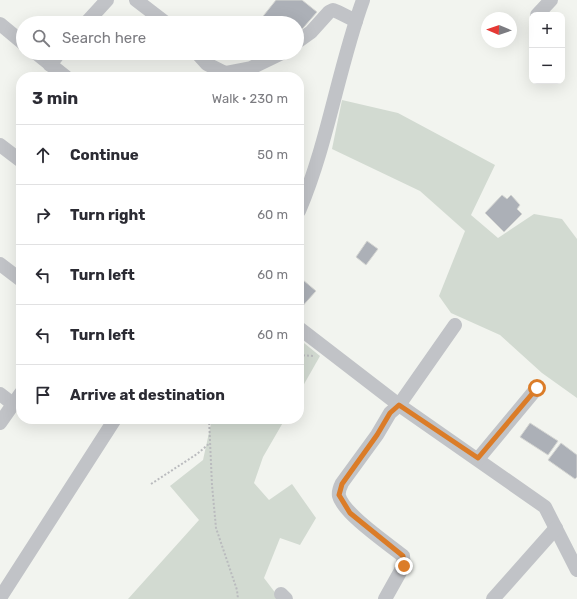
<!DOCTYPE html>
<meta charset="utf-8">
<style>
body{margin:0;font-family:Rubik,sans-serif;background:#f2f2f3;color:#2b2b33}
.controls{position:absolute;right:12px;top:12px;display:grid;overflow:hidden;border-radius:8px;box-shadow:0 4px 16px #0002}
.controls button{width:36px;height:36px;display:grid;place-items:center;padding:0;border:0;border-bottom:1px solid #e1e1e2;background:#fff;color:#2b2b33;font:20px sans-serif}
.compass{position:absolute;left:481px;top:12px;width:36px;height:36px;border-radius:50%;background:#fff;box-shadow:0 4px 16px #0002;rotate:272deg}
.stop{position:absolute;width:12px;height:12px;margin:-9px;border:3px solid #db7c28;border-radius:50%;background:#fff}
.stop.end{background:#db7c28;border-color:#fff;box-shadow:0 1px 4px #0008}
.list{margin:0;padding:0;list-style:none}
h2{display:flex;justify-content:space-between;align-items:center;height:52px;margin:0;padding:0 16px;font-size:17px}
h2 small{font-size:13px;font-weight:400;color:#7c7c81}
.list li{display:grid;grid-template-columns:26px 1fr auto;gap:12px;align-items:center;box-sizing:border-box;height:60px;padding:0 16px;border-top:1px solid #e1e1e2}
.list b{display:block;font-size:15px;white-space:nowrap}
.list em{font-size:13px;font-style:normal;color:#7c7c81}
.icon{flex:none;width:22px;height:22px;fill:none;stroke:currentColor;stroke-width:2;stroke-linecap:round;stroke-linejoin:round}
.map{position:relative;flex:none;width:577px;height:599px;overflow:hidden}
.search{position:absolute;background:#fff;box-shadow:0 4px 16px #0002;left:16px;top:16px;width:288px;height:44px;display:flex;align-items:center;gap:10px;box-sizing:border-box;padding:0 14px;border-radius:22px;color:#7c7c81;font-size:15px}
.panel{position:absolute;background:#fff;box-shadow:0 4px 16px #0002;left:16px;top:72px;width:288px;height:352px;border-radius:16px}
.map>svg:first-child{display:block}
.green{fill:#d2dad1}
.building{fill:#acb0b7;stroke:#d4d5d2}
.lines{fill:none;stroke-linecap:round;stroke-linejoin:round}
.path{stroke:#babbbe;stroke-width:2;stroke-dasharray:2 2;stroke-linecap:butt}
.minor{stroke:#c1c3c7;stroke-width:14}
.route{stroke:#db7c28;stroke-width:5}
</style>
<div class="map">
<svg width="577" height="599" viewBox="0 0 577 599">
<rect width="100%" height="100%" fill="#f2f4ef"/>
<g class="green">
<path d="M342 100 398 113 495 165 471 215 498 238 534 214 562 219 577 239V398L542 373 500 335 451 313 439 296 465 231 420 191 332 149Z"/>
<path d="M299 339 320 356 299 393Z"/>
<path d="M212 419H285L263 457 254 483 269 500 292 484 316 518 300 545 280 538 264 578 280 599H128L199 520 170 486 203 460Z"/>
</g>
<g class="building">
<path d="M276 0H302L317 12 297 35V23H263L260 20Z"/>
<path d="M502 195 507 199 511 195 520 205 517 209 522 214 504 232 485 213Z"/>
<path d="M367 241 378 249 366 265 356 257Z"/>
<path d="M303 280 316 291 299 310V285Z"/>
<path d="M530 423 558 441 548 455 520 437Z"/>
<path d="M561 443 577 455V477L575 479 548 460Z"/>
</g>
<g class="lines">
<g class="path">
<path d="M299 355 314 356"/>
<path d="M209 419 212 485 216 528 237 590 238 599"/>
<path d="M151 484 197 454 210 443"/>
</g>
<g class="minor">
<path d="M136 0 166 23"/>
<path d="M537 15 551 0"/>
<path d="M86 23 107 0"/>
<path d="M0 24 23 43"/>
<path d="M297 42 311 32 329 12 333 10 338 12 356 21"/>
<path d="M36 53 66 77"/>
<path d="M197 53 207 64 225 73 251 68 282 53"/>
<path d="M50 65 59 53"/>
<path d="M0 145 21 161"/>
<path d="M299 211C328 143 338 69 363 0"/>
<path d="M0 264 21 280"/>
<path d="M299 328 399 405 545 507 577 570"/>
<path d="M0 394 13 404"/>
<path d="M0 423 21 393"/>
<path d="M478 459 537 388"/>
<path d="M281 594 286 599"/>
<path d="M0 598 115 419"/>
<path d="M385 599 404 565 403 556C387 543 344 514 339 496 338 491 340 487 342 483L377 435 390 413 399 405 455 325"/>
<path d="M493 599 556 528"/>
</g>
</g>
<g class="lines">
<path class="route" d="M404 566 403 556 350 513 339 495 342 484 377 435 390 413 399 405 478 458 537 388"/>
</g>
</svg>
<div class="controls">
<button>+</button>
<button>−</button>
</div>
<svg class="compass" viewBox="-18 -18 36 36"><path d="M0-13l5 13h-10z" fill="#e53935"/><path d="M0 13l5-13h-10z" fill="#7c7c81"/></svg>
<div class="stop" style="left:537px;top:388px"></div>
<div class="stop end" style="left:404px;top:566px"></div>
<div class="search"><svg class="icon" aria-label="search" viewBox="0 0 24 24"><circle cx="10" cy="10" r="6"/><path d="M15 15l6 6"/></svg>Search here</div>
<section class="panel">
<h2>3 min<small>Walk · 230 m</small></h2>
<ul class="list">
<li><svg class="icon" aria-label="ahead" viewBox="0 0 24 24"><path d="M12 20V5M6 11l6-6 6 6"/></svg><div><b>Continue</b></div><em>50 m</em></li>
<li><svg class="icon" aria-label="right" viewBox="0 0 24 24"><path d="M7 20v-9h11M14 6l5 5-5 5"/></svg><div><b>Turn right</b></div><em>60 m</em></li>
<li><svg class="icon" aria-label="left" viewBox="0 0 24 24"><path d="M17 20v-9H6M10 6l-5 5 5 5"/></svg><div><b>Turn left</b></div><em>60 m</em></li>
<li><svg class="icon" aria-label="left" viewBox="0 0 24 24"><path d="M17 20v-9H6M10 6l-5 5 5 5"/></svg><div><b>Turn left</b></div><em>60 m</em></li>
<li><svg class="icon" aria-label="arrive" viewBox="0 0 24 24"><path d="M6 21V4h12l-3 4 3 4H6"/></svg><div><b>Arrive at destination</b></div></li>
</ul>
</section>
</div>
